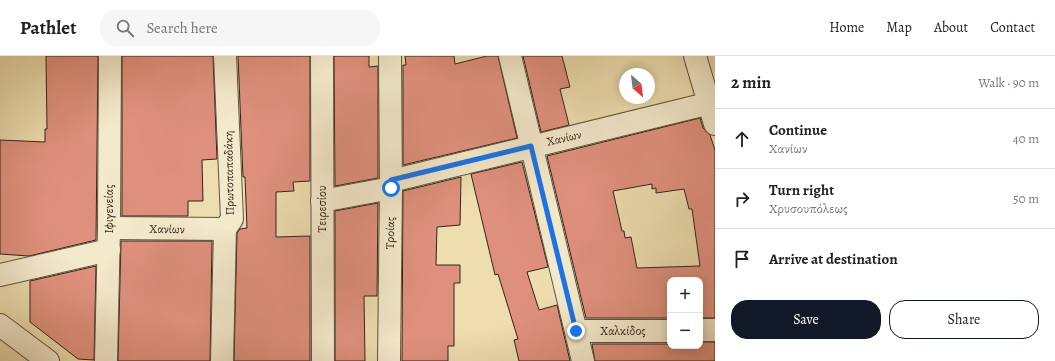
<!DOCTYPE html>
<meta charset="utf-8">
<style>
body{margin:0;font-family:Alegreya,serif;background:#f6f6f6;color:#222}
.controls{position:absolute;right:12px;bottom:12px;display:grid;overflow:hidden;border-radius:8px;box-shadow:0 2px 10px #0003}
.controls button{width:36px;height:36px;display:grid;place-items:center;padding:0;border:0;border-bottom:1px solid #e0e0e0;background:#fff;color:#222;font:20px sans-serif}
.compass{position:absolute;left:619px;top:12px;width:36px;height:36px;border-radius:50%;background:#fff;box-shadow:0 2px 10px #0003;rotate:152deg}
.stop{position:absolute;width:12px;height:12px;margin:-9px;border:3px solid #1a73e8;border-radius:50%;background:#fff}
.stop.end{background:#1a73e8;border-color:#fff;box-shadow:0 1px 4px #0008}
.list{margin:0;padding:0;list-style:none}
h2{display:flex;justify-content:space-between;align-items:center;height:52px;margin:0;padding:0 16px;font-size:17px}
h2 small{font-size:13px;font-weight:400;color:#767676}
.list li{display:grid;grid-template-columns:26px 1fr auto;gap:12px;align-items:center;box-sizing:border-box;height:60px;padding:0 16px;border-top:1px solid #e0e0e0}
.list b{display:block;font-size:15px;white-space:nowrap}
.list p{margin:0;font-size:13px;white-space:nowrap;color:#767676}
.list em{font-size:13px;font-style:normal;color:#767676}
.actions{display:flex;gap:8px;padding:12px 16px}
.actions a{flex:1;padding:9px 0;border:1px solid #111827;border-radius:16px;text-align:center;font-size:14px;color:#111827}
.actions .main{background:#111827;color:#fff}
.icon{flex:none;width:22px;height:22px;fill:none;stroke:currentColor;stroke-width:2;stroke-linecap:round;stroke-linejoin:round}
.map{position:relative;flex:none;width:715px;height:305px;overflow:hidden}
header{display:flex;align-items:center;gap:24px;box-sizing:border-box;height:56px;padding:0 20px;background:#fff;border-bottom:1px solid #e0e0e0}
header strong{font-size:19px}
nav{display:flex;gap:22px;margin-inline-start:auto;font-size:14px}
.search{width:280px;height:36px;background:#f6f6f6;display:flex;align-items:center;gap:10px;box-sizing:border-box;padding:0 14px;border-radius:16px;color:#767676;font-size:15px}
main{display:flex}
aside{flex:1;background:#fff}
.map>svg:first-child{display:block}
.building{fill:#df907d;stroke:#30251b;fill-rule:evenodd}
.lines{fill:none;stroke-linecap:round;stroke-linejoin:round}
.minor-casing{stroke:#5f5340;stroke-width:24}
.minor{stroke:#f3e9cb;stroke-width:22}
.route{stroke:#1a73e8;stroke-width:5}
.labels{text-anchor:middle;stroke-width:3.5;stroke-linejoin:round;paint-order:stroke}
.street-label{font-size:12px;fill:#30251b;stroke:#f3e9cb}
</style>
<header>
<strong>Pathlet</strong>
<div class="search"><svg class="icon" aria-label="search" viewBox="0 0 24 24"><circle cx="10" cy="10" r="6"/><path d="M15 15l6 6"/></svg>Search here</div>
<nav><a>Home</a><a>Map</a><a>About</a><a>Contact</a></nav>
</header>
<main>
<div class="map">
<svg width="715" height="305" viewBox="0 0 715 305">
<rect width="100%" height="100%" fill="#edddaf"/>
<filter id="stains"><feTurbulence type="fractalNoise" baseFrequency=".005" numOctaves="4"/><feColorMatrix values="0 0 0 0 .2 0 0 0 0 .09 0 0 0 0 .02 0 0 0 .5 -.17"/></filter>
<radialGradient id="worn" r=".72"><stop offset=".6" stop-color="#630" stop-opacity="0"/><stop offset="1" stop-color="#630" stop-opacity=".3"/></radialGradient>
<g class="building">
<path d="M46 0H98L96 184 29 200 0 198V84L45 86V73H47Z"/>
<path d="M122 0H213L217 103 202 104 203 145H188V160H122Z"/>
<path d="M238 0H310V125L293 126 294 135 276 136V181L310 180V305H234L237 177 240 173 247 172 245 121H243Z"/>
<path d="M334 0H369V11L378 10V122L335 130Z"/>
<path d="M405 0H454L455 8 487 0H498L517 82 403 109V9H406Z"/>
<path d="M523 0H562L570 31 560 33 569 69 541 76Z"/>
<path d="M700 62 703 72 710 79 715 94V262H700V224H670V262H586L547 100ZM652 128V133L656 132V137L684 133 689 153H692L700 210 637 212 631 181 625 182 624 175H622L613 135Z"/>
<path d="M522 106 548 211 527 216 539 254 557 249 570 305H519L514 284 518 283 498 218 495 219 471 118Z"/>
<path d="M461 121 460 169 437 171 436 209H460V227H454V290H448V305H402L403 135Z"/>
<path d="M378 147 377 240H364L365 305H335V155Z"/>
<path d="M121 185H212L210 305H118Z"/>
<path d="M96 210 94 304 78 303 30 266V225Z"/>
<path d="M700 286H715V305H595L592 288H670V290H700Z"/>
</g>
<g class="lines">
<defs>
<g id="minor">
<path d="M322 0 323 305"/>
<path d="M510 0 583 305"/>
<path d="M695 0 715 68"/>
<path d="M391 125 715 46"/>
<path d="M322 145 391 132"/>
<path d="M109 172 225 173"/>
<path d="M0 219 109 194"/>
<path d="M0 269 48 305"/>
<path d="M700 274H715"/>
<path d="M577 275H670"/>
<path d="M106 305 109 172 110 0"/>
<path d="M222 305 225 173 232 163 225 0"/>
<path d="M389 305 391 132 390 0"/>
</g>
</defs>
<use href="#minor" class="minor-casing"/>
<use href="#minor" class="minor"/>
</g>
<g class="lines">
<path class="route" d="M391 132V124L531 90 576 275"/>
</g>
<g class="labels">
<g class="street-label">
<text transform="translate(564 82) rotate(-13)" y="4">Χανίων</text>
<text transform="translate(229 117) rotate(-91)" y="4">Πρωτοπαπαδάκη</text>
<text transform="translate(109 153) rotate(-90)" y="4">Ιφιγενείας</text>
<text transform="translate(322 153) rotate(-90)" y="4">Τειρεσίου</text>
<text transform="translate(167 173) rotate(1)" y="4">Χανίων</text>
<text transform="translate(390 177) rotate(-89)" y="4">Τροίας</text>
<text x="623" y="279">Χαλκίδος</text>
</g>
</g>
<rect width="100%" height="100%" filter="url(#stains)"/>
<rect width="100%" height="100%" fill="url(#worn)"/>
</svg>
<div class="controls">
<button>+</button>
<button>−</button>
</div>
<svg class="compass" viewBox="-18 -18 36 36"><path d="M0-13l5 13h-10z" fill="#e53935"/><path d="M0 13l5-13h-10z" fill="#767676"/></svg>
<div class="stop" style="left:391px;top:132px"></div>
<div class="stop end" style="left:576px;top:275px"></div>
</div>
<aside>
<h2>2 min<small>Walk · 90 m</small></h2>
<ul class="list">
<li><svg class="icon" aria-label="ahead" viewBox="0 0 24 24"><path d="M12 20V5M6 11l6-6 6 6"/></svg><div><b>Continue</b><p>Χανίων</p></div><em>40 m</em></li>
<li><svg class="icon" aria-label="right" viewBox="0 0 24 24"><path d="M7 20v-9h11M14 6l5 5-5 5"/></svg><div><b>Turn right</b><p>Χρυσουπόλεως</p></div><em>50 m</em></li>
<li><svg class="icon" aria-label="arrive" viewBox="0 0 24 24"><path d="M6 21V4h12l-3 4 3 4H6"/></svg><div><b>Arrive at destination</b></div></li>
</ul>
<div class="actions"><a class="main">Save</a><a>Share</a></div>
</aside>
</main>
